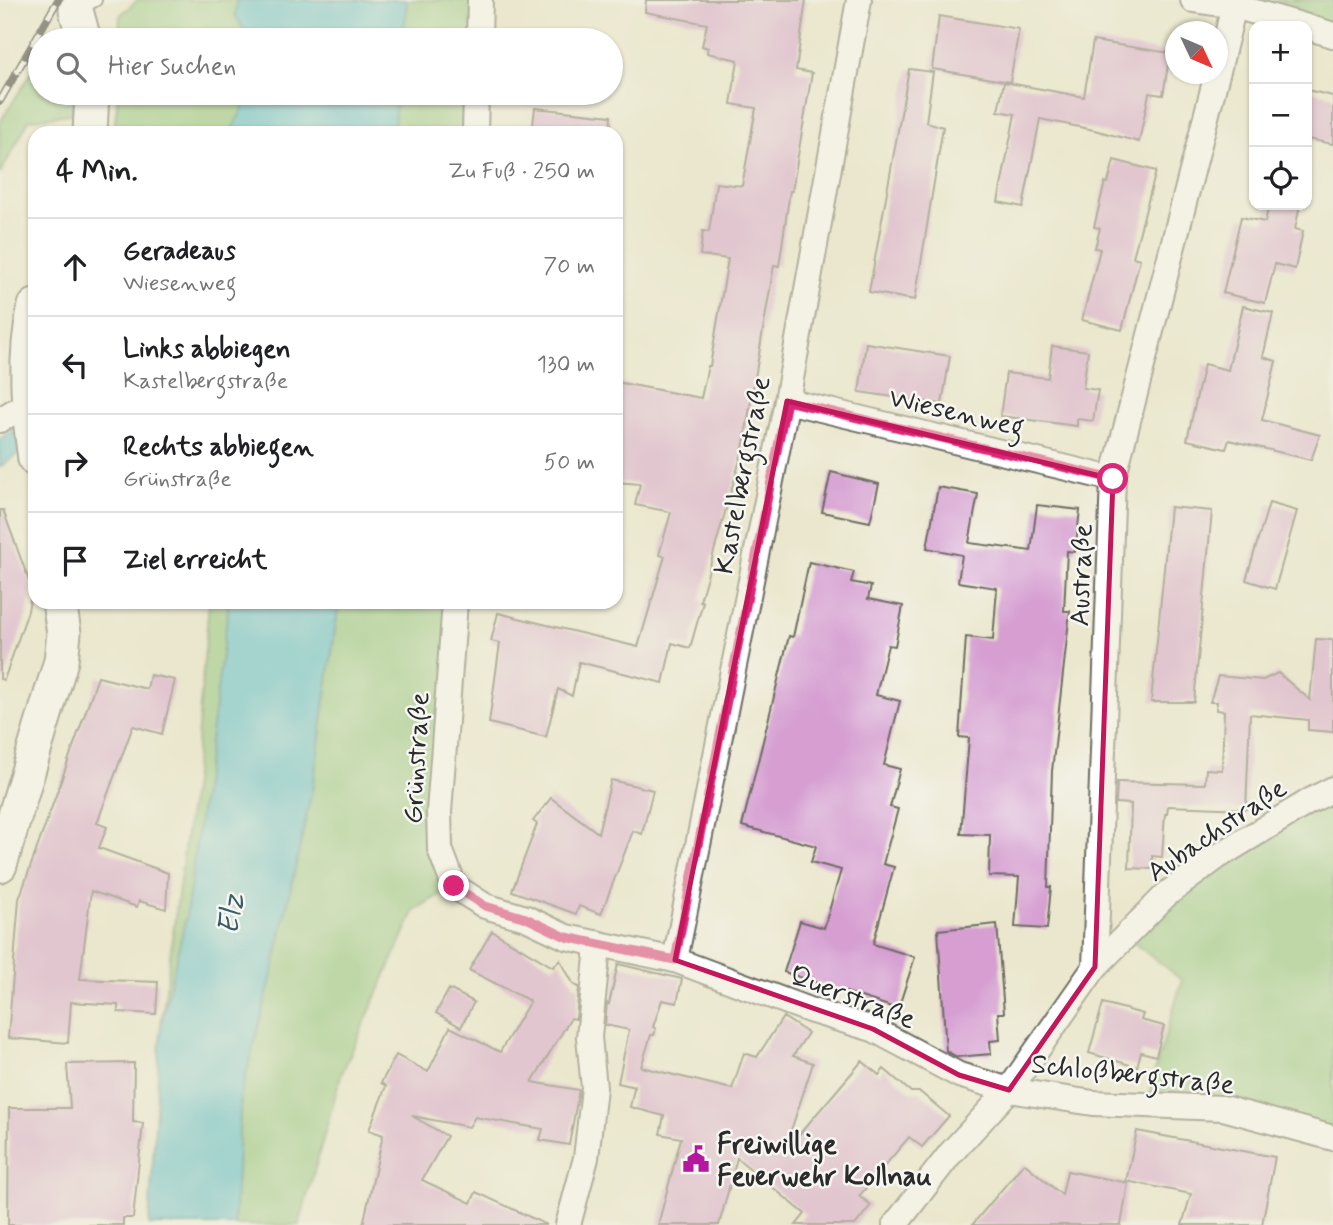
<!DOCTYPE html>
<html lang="de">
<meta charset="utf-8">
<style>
body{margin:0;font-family:Mynerve,sans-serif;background:#f6f6f6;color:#202124}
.controls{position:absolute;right:21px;top:21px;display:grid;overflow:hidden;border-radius:14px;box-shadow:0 2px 5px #0004}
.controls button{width:63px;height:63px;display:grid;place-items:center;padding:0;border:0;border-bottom:2px solid #e0e0e0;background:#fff;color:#202124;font:35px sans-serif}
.compass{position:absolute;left:1165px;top:21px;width:63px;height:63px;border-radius:50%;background:#fff;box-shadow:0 2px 5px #0004;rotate:134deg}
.stop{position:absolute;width:21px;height:21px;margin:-16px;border:5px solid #db2777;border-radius:50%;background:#fff}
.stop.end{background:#db2777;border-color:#fff;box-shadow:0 2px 7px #0008}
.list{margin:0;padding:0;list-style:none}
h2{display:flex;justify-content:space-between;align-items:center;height:91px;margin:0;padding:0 28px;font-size:30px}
h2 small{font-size:23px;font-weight:400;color:#757577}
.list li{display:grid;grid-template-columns:46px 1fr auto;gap:21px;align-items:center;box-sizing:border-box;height:98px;padding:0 28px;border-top:2px solid #e0e0e0}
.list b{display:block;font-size:26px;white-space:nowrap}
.list p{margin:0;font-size:23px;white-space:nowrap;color:#757577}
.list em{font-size:23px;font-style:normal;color:#757577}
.icon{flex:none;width:38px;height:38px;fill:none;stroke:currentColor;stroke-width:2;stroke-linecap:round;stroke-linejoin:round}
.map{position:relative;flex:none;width:1333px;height:1225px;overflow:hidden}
.search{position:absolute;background:#fff;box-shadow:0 2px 5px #0004;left:28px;top:28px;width:595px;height:77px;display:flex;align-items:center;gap:18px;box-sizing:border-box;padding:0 24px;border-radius:38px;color:#757577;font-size:26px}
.panel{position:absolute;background:#fff;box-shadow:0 2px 5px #0004;left:28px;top:126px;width:595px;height:483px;border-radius:21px}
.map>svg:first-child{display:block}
.green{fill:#8ac479;stroke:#5a7852;stroke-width:2}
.water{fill:#51bbce;stroke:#3e737c;stroke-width:2}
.building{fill:#d69ed1}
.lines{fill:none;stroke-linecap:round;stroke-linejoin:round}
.lane-casing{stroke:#6e6d64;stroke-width:16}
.street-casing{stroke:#6e6d64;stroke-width:28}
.secondary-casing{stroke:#6e6d64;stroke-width:37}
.lane{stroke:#fff;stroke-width:12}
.street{stroke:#fff;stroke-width:24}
.secondary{stroke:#fff;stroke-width:33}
.rail-casing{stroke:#2b2b2b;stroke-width:8}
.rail{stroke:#f6f6f2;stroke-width:5;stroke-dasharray:16;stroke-linecap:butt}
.route{stroke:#db2777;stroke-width:9}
.marked{fill:none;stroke:#c2185b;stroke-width:5;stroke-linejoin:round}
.labels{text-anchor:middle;stroke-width:5;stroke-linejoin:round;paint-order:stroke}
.street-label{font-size:28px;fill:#2b2b2b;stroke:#f6f6f2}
.poi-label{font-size:28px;font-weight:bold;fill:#2b2b2b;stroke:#f6f6f2;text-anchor:start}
.water-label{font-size:30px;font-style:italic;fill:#385d64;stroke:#f6f6f2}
</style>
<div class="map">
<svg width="1333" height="1225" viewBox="0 0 1333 1225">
<rect width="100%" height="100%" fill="#f6f6f2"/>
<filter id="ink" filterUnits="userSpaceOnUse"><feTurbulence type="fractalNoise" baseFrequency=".0143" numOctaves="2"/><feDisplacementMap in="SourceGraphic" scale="14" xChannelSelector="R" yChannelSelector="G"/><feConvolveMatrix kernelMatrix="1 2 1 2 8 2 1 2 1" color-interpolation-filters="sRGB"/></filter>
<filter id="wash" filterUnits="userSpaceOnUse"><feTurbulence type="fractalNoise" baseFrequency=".00686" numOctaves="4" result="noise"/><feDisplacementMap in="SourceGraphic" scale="28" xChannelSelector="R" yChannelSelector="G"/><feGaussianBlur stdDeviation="1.57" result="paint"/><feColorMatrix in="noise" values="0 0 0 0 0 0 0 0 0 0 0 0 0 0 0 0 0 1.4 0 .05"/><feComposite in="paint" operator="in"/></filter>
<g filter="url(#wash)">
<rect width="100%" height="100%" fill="#ebe7ce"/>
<g class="green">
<path d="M138 0H237L236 15 257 40H119L120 15Z"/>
<path d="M407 0H480L479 40H403Z"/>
<path d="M1193 0H1333V35Z"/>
<path d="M40 59V93H72V114L29 120 0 174V122Z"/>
<path d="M118 93H269L254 133H114Z"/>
<path d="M397 93H476L475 133H393Z"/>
<path d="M209 602H229L186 917 161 1024 194 774Z"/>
<path d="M339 602H455L439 812 454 886 415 910 341 1075 299 1225H234L241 1094 273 971 313 785Z"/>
<path d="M1333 789V1138L1147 1105 1154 1074 1182 980 1125 936Z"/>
</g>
<g class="water">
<path d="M237 0H407L403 40H251L235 15Z"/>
<path d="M251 93H397L393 133H230Z"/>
<path d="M35 413V441L0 467V439Z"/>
<path d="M229 602H339L313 785 273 971 241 1094 234 1225H149L161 1024 186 917Z"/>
</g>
<g id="blocks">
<g class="building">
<path d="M646 0H806L796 70 812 73 792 191H790L779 266 774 265 743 449 700 601 703 602 690 648 672 643 663 683 579 662 572 696 558 689 546 737 489 723 500 643 491 641 498 613 638 647 665 556 659 555 671 512 635 505 640 484 616 482V382L701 398 708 366H710L728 259 700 255 703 231 709 232 716 183 742 186 756 108 731 104 738 60 707 53 708 48 702 46 707 24 645 12Z"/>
<path d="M939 16 1019 29 1010 82 932 69Z"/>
<path d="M1093 41 1170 53 1163 95 1149 93 1139 142 1094 130 1040 119 1023 207 998 202 1015 114 998 111 1004 82 1084 97Z"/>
<path d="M909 69 933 72 926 122 943 127 915 300 869 292Z"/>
<path d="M1307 90 1333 96V144L1307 139Z"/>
<path d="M535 108 611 116 610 133H532Z"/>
<path d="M1114 160 1156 171 1133 257 1140 259 1122 330 1082 320 1100 249 1095 248 1100 228 1094 227 1105 182 1108 183Z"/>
<path d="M1269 205H1300L1295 229 1303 231 1295 269 1275 264 1265 303 1223 293 1241 217 1265 222Z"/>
<path d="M1243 306 1273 313 1263 357 1276 361 1262 420 1320 435 1311 460 1229 440 1226 449 1187 440 1204 364 1228 370Z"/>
<path d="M866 343 950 356 942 404 859 392Z"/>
<path d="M1052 346 1088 351 1083 388 1098 390 1093 421 1077 419V426L1000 416 1006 373 1048 378Z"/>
<path d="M831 472 879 484 870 522 822 512Z"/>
<path d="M938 487 978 494 969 543 1031 551 1037 505 1080 510 1075 552 1067 551 1064 611H1070L1052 771 1048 887H1051L1047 929 1015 927 1019 877 989 876 990 835 961 834 969 738 959 737 966 637 993 640 997 588 958 582 962 555 927 548Z"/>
<path d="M1269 503 1297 511 1275 589 1246 580Z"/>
<path d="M1170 507 1212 511 1194 702H1151Z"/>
<path d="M0 510H3L32 589 28 611 4 680 0 679Z"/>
<path d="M809 562 854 572 851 582 871 586 868 599 903 606 895 646 888 645 876 695 900 701 884 765 900 769 890 807 898 809 883 864 894 867 873 944 915 957 898 1009 784 972 800 921 824 928 841 870 811 862 816 846 742 826 789 636 793 637Z"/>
<path d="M1316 639 1333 640V732L1308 730V720L1250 714 1246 809 1168 806 1167 814H1165L1162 857 1152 856V869L1129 868 1131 804 1116 803 1117 782 1205 784 1206 769 1222 770 1224 711 1216 710 1217 702H1210L1218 676 1263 680 1278 673 1310 700Z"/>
<path d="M150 675 175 680 162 734 133 726 97 823 107 827 99 848 168 873 166 909 139 901 137 907 91 891 80 979 158 982 156 1014 118 1012V1005L71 1002 68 1043 8 1038 19 899 98 677 147 689Z"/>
<path d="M611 780 653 790 642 834 633 831 601 914 579 906 576 914 512 891 537 824 533 821 551 798 598 833Z"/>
<path d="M997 924 1004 1013H998L1000 1040 990 1041 991 1054 957 1057 946 1051 938 930Z"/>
<path d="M492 931 553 967 560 960 574 985 579 987 576 1019 571 1018 532 1082 579 1090 569 1145 540 1140 543 1129 475 1117 469 1127 412 1116 447 1136 422 1180 471 1203 476 1192 547 1225H363L383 1135 369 1130 386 1086 381 1083 396 1055 428 1072 450 1027 500 1052 530 1001 469 970Z"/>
<path d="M618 964 682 979 677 1003 662 1000 653 1027 656 1029 654 1035H651L641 1067 732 1089 744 1053 757 1057 783 1017 808 1033 793 1056 813 1063 784 1152 862 1061 879 1075 884 1069 911 1092H920L949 1116 922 1147 909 1137 859 1196 871 1205 855 1225H796L805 1214 737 1158 719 1225H658L681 1138 660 1134 664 1116 630 1107 635 1084V1087L618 1083 629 1030 605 1025 607 1003 609 1004Z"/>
<path d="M449 989 474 1002 461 1027 436 1013Z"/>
<path d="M1103 1003 1143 1014 1141 1020 1164 1026 1156 1056 1141 1052 1137 1067 1089 1053Z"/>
<path d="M134 1063 133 1122 143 1123 133 1218H123V1225H8L9 1108H70L67 1064Z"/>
<path d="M1137 1131 1275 1157 1262 1225H1182L1191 1194 1126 1181Z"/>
<path d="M1024 1163 1062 1195 1067 1171 1128 1183 1121 1225H972Z"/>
</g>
</g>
</g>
<g filter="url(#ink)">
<use href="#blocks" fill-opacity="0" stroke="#6e6d64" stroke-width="2"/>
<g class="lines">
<defs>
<path id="lane" d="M76 10 95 0"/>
<g id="street">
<path d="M1193 0 1234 6 1304 26"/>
<path d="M1307 27 1333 35"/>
<path d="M479 40 480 0"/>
<path d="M1218 71 1234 6"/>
<path d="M475 133 476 93"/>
<path d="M787 401 1113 479"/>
<path d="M0 420 28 403"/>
<path d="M455 602 439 812 440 849 454 886 485 906 526 918 566 937 675 960 809 1010 873 1029 959 1075 1009 1090 1093 1103 1223 1108 1333 1138"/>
<path d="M675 960 787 401 859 0"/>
<path d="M1095 967 1113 479 1217 74"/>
<path d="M568 1225 586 1158 594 1088 589 1037 597 957 596 943"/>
<path d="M895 1225 950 1154 1009 1090 1095 967 1167 894 1217 857 1310 801 1333 789"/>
</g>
<g id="secondary">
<path d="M76 10 84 40"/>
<path d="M90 133 92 93"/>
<path d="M35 306C23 357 28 408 35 459"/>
<path d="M0 865 61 661 64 633 59 602"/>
</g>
</defs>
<use href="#lane" class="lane-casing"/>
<use href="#street" class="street-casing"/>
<use href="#secondary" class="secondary-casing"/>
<use href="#lane" class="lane"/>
<use href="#street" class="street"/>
<use href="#secondary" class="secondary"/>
<defs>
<path id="rail" d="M0 101 58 0"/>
</defs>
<use href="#rail" class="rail-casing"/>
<use href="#rail" class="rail"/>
</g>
</g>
<g class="lines" filter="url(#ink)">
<path class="route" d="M454 886 485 906 526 918 566 937 675 960 787 401 1113 479"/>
</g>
<path d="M0 0H1333V1225H0ZM787 401 1113 479 1095 967 1009 1090 959 1075 873 1029 675 960Z" fill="#ebe7ce" fill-opacity=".55" fill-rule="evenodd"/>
<path class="marked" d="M787 401 1113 479 1095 967 1009 1090 959 1075 873 1029 675 960Z"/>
<defs>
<symbol id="civic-bare" viewBox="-9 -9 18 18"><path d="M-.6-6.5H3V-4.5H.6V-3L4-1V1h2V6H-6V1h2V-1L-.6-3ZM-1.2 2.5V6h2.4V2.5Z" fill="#b5179e" stroke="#f6f6f2" stroke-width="2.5" paint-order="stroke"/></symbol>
</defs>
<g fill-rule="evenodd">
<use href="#civic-bare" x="677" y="1140" width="38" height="38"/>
</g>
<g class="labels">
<g class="street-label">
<text transform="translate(957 411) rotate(13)" y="10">Wiesenweg</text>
<text transform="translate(741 475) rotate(-79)" y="10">Kastelbergstraße</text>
<text transform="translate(1080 575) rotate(-88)" y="10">Austraße</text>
<text transform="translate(415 758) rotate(-87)" y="10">Grünstraße</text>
<text transform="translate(1216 829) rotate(-34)" y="10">Aubachstraße</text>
<text transform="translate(853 996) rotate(21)" y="10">Querstraße</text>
<text transform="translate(1133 1073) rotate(6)" y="10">Schloßbergstraße</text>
</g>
<g class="poi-label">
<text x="717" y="1153">Freiwillige<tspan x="717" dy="32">Feuerwehr Kollnau</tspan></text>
</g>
<g class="water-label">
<text transform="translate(230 914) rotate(-82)" y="10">Elz</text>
</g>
</g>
</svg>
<div class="controls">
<button>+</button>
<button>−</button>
<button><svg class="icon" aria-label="locate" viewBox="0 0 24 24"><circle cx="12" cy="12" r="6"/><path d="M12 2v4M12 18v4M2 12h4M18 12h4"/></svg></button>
</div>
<svg class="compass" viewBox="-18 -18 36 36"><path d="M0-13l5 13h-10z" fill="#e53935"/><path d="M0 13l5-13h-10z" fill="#757577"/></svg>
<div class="stop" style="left:1113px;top:479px"></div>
<div class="stop end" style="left:454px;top:886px"></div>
<div class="search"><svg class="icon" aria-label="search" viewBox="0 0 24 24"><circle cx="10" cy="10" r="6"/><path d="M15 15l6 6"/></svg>Hier suchen</div>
<section class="panel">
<h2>4 Min.<small>Zu Fuß · 250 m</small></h2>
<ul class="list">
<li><svg class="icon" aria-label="ahead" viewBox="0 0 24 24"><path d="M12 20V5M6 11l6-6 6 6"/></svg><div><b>Geradeaus</b><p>Wiesenweg</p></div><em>70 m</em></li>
<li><svg class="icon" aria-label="left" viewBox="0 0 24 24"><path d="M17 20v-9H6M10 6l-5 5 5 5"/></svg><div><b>Links abbiegen</b><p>Kastelbergstraße</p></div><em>130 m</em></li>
<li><svg class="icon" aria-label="right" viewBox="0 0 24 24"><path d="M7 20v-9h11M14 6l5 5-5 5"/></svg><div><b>Rechts abbiegen</b><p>Grünstraße</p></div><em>50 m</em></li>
<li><svg class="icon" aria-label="arrive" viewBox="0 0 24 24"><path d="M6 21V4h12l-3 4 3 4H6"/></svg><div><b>Ziel erreicht</b></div></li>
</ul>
</section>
</div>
